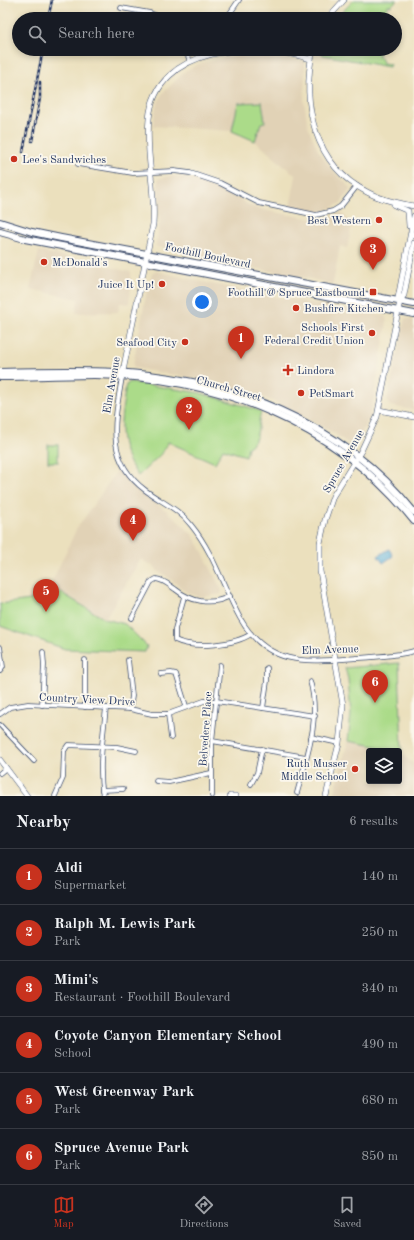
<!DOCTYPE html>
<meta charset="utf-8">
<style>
body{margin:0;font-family:"Old Standard TT",serif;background:#20242c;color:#f1f3f6}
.controls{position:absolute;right:12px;bottom:12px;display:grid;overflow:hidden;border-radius:4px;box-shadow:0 2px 6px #0003}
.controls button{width:36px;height:36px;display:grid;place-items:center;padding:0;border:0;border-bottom:1px solid #363941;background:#171b24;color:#f1f3f6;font:20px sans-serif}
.you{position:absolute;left:202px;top:302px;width:14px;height:14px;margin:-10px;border:3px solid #fff;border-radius:50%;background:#1a73e8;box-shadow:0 0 0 6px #1a73e833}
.badge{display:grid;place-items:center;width:26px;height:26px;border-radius:50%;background:#c8321e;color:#fff;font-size:13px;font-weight:700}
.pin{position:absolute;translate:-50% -33px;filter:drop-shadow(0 1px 2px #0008)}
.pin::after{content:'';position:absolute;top:21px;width:14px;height:12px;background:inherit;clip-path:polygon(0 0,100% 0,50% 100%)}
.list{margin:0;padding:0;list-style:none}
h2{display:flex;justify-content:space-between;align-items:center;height:52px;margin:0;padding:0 16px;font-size:17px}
h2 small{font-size:13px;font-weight:400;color:#9ea1a6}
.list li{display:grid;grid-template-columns:26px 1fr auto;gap:12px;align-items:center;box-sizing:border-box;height:56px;padding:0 16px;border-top:1px solid #363941}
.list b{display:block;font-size:15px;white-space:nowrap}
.list p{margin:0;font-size:13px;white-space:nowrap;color:#9ea1a6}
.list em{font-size:13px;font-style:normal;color:#9ea1a6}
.icon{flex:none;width:22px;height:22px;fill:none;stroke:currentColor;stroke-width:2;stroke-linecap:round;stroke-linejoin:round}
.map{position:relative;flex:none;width:414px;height:796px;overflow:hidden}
.search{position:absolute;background:#171b24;box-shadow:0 2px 6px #0003;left:12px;right:12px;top:12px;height:44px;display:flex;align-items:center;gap:10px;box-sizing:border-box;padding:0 14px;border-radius:22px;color:#9ea1a6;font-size:15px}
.sheet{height:388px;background:#171b24}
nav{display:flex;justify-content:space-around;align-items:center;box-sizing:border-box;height:56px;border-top:1px solid #363941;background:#171b24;font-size:11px;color:#9ea1a6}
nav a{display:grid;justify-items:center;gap:2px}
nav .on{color:#c8321e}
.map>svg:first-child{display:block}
.built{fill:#e1d2b6;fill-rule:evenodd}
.green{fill:#abdb89;stroke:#638574}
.water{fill:#5aadd5;stroke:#3a6e9a}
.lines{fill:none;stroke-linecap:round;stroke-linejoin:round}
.minor-casing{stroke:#3a4a6c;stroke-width:5.5}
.tertiary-casing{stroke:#3a4a6c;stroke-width:6}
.secondary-casing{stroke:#3a4a6c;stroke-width:8}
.primary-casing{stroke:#3a4a6c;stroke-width:8}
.minor{stroke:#fff;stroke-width:4}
.tertiary{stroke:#fff;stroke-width:5}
.secondary{stroke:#fff;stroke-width:6}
.primary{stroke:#fff;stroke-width:6}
.rail-casing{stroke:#1b2f5e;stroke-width:2.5}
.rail{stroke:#fbf7ec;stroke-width:1;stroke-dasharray:3;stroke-linecap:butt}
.poi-dot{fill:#c8321e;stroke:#fbf7ec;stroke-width:1.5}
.labels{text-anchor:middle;stroke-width:3.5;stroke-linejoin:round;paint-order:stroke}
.poi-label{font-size:11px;fill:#1b2f5e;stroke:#fbf7ec;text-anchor:end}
.street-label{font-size:11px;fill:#1b2f5e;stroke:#fbf7ec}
</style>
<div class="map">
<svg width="414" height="796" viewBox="0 0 414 796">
<rect width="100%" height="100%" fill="#fbf7ec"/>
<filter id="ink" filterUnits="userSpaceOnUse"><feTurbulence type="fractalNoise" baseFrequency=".025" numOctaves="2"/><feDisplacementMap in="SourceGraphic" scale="8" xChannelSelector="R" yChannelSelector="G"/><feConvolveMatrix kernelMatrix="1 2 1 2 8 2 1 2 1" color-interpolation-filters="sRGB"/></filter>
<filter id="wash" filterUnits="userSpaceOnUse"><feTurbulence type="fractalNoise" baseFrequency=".012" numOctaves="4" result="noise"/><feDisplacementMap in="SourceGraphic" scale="16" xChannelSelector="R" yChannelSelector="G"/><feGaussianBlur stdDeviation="0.9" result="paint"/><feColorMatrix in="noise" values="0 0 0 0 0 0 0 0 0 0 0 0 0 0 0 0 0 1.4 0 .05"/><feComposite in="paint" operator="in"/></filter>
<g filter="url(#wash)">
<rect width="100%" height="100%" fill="#ebe0bd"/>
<g class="built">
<path d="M233 56H271L305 61 304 101 308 127 318 150 332 170 351 188 341 203 324 211 313 212 290 207 296 176 255 141 232 131 153 126 156 107 162 94 185 71 199 64Z"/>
<path d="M169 176 187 177 212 184 253 207 269 211 312 219H327L341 212 352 225 347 248 340 246 333 284 303 277 205 259 181 251 157 247 156 245 160 219 158 179Z"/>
<path d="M39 251 131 272V288L129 304 120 303 118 312 76 313 78 299 30 289Z"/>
<path d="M156 271 189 279 260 294 385 316 387 321 373 402 370 415 356 445 352 446 332 432 276 402 248 392 210 381 134 368 133 365 147 290 152 274Z"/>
<path d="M405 318 414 320V410L390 406 387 401Z"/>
<path d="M119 468 134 488 167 511 192 534 200 547 222 591 221 594 201 597 188 593 165 575 158 572 156 568 141 559 105 619 50 586 76 530Z"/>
<path d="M348 741 402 751V754L414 764V796H334ZM369 751H399V781H369Z"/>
</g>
<g class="green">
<path d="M354 0H397L391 6 388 5 385 19H335Z"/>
<path d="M320 49H380L378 57H381L383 63 390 64 389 67 323 55Z"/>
<path d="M262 102 265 122 261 123 255 141 232 131 238 103Z"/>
<path d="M130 382 200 393 255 409 261 412C257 423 260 442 248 447L246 456 223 449 215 463 168 442 161 454 138 476C115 443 120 423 126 385Z"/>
<rect x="48" y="445" width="10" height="17"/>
<path d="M48 585 105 619 125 624 147 646 145 652 65 649 0 626V604L30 600Z"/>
<path d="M399 663 402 751 348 741 351 714 348 679 345 668Z"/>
</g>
<path class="water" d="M389 549 393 556 383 563 378 556Z"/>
</g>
<g filter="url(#ink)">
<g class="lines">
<defs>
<g id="minor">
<path d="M121 8 150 13 165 19"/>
<path d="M226 19 239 0"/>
<path d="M185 49 190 61"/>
<path d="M78 164 133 173 174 171 190 173 220 183 259 203 316 215 333 211 341 206 357 186"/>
<path d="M122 377C115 420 104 459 145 490 161 502 179 509 191 525 214 553 223 587 240 618 268 668 309 662 357 658 375 657 396 656 414 651"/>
<path d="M184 597 175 629V640C193 649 235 645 251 634"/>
<path d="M132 618 151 582 156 579C164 580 169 585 175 589 191 602 211 606 230 596"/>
<path d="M0 647 3 667 0 671"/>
<path d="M128 660 132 696 130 709"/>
<path d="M161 674 171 673 176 674 186 706"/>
<path d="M42 705 44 665 43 652"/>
<path d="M85 707V660"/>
<path d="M263 708 267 681V668"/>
<path d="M0 714 10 707 28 704 130 709 152 714H168L204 701H216L315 716"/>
<path d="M168 714 171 738"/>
<path d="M0 725 34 761"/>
<path d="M311 737 339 743"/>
<path d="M212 741 306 757"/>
<path d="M0 773 6 768"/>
<path d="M156 781 169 782 211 773"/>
<path d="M251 784 257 773 262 749"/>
<path d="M102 790 123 789"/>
<path d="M297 793C307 756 321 719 310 681"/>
<path d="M55 796 63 778 64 751 68 745 117 747 136 751"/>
<path d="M103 796C98 767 103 737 106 708"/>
<path d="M212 796V741L220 665"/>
</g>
<g id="tertiary">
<path d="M327 19 344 0"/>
<path d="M313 49C301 104 314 165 367 192 382 200 398 203 414 206"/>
<path d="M394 205 408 211 409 226"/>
<path d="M414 234V236"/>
<path d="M400 301 404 295 414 243"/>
<path d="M122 376 153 224C156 189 145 154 149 119 156 44 257 41 310 59"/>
<path d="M379 410 414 417"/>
<path d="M0 760 27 796"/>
<path d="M230 796H236"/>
<path d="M326 796 339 743 343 705 320 571V543L325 520 333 496 361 451 377 417 400 301 398 298 414 216"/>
</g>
<g id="secondary">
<path d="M0 372C38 371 77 370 115 372 228 378 342 421 414 512"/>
<path d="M0 377C31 377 63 375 94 375 216 376 337 424 414 521"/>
</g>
<g id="primary">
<path d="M0 222 32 232 61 238 414 304"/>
<path d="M0 232 25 239 109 255 414 314"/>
</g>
</defs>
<use href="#minor" class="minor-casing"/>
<use href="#tertiary" class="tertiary-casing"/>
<use href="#secondary" class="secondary-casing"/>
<use href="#primary" class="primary-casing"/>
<use href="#minor" class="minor"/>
<use href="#tertiary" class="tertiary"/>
<use href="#secondary" class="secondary"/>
<use href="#primary" class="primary"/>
<defs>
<g id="rail">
<path d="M48 19 52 0"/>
<path d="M32 141 40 98V82"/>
<path d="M23 152 43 49"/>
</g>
</defs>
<use href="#rail" class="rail-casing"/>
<use href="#rail" class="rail"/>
</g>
</g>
<g class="poi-dot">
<circle cx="14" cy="159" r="4"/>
<circle cx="379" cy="220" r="4"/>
<circle cx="44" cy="262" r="4"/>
<circle cx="162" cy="284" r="4"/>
<rect x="369" y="288" width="8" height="8" rx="2"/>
<circle cx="296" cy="308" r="4"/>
<circle cx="372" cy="333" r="4"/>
<circle cx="185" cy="342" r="4"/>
<path d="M286 364h4v4h4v4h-4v4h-4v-4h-4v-4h4z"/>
<circle cx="301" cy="393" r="4"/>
<circle cx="355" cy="769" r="4"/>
</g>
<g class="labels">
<g class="poi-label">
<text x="22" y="163" text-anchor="start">Lee's Sandwiches</text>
<text x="371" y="224">Best Western</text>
<text x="52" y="266" text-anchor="start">McDonald's</text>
<text x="154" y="288">Juice It Up!</text>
<text x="365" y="296">Foothill @ Spruce Eastbound</text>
<text x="304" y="312" text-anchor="start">Bushfire Kitchen</text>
<text x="364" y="331">Schools First<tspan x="364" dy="13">Federal Credit Union</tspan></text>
<text x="177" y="346">Seafood City</text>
<text x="297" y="374" text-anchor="start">Lindora</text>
<text x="309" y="397" text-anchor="start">PetSmart</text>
<text x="347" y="767">Ruth Musser<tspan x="347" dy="13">Middle School</tspan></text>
</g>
<g class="street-label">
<text transform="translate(208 255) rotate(12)" y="4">Foothill Boulevard</text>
<text transform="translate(111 385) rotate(-80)" y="4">Elm Avenue</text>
<text transform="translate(229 388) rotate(16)" y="4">Church Street</text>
<text transform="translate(343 461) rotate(-60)" y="4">Spruce Avenue</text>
<text transform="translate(330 649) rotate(-2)" y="4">Elm Avenue</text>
<text transform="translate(87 699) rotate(3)" y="4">Country View Drive</text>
<text transform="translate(205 729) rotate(-86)" y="4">Belvedere Place</text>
</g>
</g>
</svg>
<div class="controls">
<button><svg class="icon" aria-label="layers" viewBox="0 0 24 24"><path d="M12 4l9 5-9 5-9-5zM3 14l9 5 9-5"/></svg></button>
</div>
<div class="you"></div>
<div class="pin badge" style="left:241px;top:359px">1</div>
<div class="pin badge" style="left:189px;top:430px">2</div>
<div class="pin badge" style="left:373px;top:270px">3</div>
<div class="pin badge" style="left:133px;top:541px">4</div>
<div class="pin badge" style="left:46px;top:612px">5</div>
<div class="pin badge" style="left:375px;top:703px">6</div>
<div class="search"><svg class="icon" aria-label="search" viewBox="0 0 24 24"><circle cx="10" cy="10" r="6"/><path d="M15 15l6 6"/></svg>Search here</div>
</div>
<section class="sheet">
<h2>Nearby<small>6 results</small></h2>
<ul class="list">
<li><span class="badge">1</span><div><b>Aldi</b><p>Supermarket</p></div><em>140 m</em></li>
<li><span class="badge">2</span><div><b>Ralph M. Lewis Park</b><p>Park</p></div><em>250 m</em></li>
<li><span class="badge">3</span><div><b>Mimi's</b><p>Restaurant · Foothill Boulevard</p></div><em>340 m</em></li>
<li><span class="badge">4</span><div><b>Coyote Canyon Elementary School</b><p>School</p></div><em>490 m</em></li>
<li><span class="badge">5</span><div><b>West Greenway Park</b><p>Park</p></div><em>680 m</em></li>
<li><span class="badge">6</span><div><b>Spruce Avenue Park</b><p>Park</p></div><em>850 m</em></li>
</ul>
</section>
<nav>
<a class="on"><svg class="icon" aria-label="map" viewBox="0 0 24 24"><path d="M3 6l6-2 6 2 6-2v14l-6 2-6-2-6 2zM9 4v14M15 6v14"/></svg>Map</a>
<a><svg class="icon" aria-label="directions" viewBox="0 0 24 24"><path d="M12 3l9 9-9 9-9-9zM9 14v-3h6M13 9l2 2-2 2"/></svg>Directions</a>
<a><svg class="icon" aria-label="saved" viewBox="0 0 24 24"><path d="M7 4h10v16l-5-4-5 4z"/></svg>Saved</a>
</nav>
